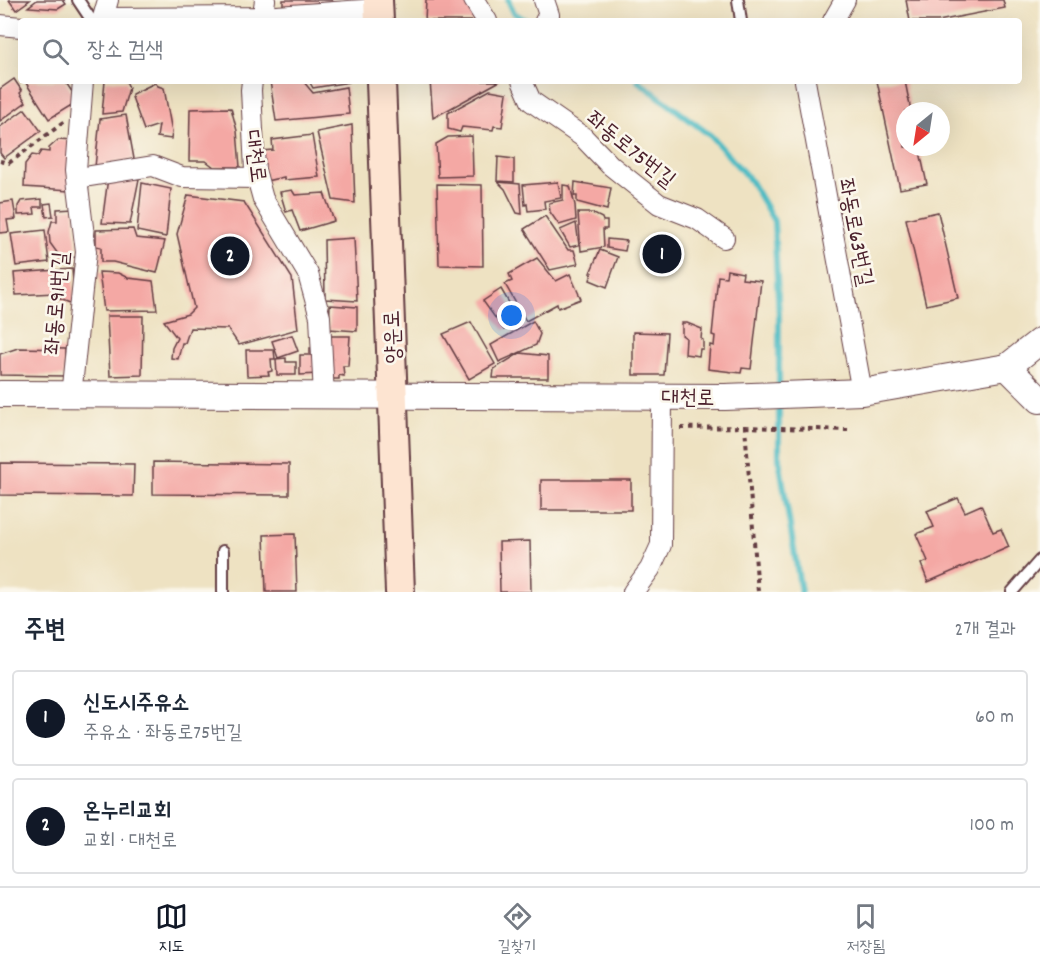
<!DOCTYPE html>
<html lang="ko">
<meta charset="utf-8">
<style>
body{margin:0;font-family:Dekko,"Poor Story",sans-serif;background:#f6f6f7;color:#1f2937}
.compass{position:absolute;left:896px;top:102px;width:54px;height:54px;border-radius:50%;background:#fff;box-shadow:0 6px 24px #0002;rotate:210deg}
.you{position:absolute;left:512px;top:316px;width:21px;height:21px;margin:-15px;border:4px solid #fff;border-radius:50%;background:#1a73e8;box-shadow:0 0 0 9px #1a73e833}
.badge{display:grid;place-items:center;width:39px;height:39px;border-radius:50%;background:#111827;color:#fff;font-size:20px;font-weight:700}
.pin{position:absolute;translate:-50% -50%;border:3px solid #fff;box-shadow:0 2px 6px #0006}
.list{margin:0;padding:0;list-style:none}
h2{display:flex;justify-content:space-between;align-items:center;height:78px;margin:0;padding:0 24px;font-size:26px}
h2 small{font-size:20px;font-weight:400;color:#747a83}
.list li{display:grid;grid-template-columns:39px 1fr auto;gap:18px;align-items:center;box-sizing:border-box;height:96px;margin:0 12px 12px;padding:0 12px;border:2px solid #e0e1e3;border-radius:6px}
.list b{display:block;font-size:22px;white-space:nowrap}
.list p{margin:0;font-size:20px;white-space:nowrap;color:#747a83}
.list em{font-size:20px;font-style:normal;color:#747a83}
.icon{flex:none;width:33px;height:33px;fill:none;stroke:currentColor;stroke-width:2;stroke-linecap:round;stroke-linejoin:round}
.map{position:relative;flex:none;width:1040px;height:592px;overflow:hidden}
.search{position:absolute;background:#fff;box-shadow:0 6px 24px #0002;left:18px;right:18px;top:18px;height:66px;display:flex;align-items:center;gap:15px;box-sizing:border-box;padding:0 21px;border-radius:6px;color:#747a83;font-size:22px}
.sheet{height:294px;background:#fff}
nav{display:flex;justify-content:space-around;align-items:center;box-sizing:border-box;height:84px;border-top:2px solid #e0e1e3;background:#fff;font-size:16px;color:#747a83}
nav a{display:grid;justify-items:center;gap:3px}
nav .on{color:#111827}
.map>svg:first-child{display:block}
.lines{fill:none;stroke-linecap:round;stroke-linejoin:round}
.stream{stroke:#4dbbc3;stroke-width:6}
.building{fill:#f4a8a4}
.service-casing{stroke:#633c42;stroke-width:14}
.minor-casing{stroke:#633c42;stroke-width:22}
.tertiary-casing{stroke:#633c42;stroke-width:28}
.secondary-casing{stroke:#633c42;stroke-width:32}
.path{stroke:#633c42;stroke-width:4;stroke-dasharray:4.5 4.5;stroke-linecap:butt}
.service{stroke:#fff;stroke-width:10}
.minor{stroke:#fff;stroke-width:20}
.tertiary{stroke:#fff;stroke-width:26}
.secondary{stroke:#fde4d1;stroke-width:28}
.labels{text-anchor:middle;stroke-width:5;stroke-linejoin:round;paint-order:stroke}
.street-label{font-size:22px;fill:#4a1f2b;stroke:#fbf7ec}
</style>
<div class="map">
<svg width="1040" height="592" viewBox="0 0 1040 592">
<rect width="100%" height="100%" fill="#fbf7ec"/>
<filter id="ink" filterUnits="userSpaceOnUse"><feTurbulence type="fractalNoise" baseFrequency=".0167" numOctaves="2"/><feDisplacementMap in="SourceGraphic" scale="12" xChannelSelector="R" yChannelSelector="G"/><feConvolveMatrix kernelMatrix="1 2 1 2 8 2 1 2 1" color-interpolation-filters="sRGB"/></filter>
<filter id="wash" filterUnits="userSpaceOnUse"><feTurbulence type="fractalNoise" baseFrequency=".008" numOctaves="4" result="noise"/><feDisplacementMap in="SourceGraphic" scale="24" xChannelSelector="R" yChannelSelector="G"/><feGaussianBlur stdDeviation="1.35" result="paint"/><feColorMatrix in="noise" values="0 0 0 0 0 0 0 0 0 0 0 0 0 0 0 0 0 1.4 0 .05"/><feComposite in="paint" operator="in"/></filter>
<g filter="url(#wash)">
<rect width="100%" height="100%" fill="#eee2c2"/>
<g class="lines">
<g class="stream">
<path d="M508 0 514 13 527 21"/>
<path d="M638 81 711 136 750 180 774 221 779 317V389"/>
<path d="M779 399V459L801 592"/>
</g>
</g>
<g id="blocks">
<g class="building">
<path d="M9 0H30L16 10Z"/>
<path d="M37 0H63L66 4 58 9 28 7Z"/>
<path d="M283 0H332L333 2 283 6Z"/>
<path d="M426 0H470L482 21H425Z"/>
<path d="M906 0H1003L1005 8 938 21H910Z"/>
<path d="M14 79 22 91 20 93 26 102 0 121V89Z"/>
<path d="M30 81H65L78 101 49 119 26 83Z"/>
<path d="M105 81H126L129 88 122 112 102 114Z"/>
<path d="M270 81H303L313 93 346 87 349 114 276 121Z"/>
<path d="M309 81H349V82L313 88Z"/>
<path d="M430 81H500L433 118Z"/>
<path d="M877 81H905L911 111H905V147H919L927 184 900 189Z"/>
<path d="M155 83 158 86 164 88 172 132 171 139 157 137 159 125 144 130 132 97V94Z"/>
<path d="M490 90 507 93 502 127 494 126 493 130 462 127 460 132 448 129V113Z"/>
<path d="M231 108 237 131 240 167H214L206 161H189L190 109Z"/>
<path d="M25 109 41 131 4 158 0 153V127Z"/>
<path d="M126 115 134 159 95 167 100 119Z"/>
<path d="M352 125 355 203 333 200 317 132Z"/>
<path d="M312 135 319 177 284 180V177L266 181 261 151 273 150 272 140Z"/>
<path d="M472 136 473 176 438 177 436 144 448 137Z"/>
<path d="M58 140 73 141 70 190 24 187 25 164 32 155 38 156 41 151 49 152V148Z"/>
<path d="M498 157 514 159V182L497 181Z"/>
<path d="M122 177 139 179 130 224 102 223 108 178Z"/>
<path d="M498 182 520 184 522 214 517 213 505 189Z"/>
<path d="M558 182 561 198 544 201 545 209 528 211 527 204 525 205 523 185Z"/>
<path d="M575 182 611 188 607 210 577 202V196H574Z"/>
<path d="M142 183 171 189 166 237 137 231Z"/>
<path d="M437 184 482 185 483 266 439 265Z"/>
<path d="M563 185 570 186 575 205 576 220 559 225 550 212 549 203 563 200Z"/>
<path d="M292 190 295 195 324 193 334 221 300 231 292 210 286 212 280 192Z"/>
<path d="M188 195 244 202 292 278 298 329 239 345 228 329 190 328 185 343H182L178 359 171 358 172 348 177 338 164 321 188 314 194 308 177 234Z"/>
<path d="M42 199V207H34L35 214 18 215V206L21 201Z"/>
<path d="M13 201 16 219 7 220 9 232 0 233V203Z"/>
<path d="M51 203 53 216 46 217 44 204Z"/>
<path d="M74 208 77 257 58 258V254L50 243 49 232 52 221H57V209Z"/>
<path d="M938 212 958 298 926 305 906 219Z"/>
<path d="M578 213H592L602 218 603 221H607V229H603L604 247 581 251Z"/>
<path d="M545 216 568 250H574L578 264 550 270 524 229Z"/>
<path d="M576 223 579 245 570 247 560 230Z"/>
<path d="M133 229 136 238 165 241 157 273 113 262H101V247L96 246V230Z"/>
<path d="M45 230 49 262 16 266 11 234Z"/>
<path d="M354 238 357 301 325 299 324 240Z"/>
<path d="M607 239 627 241 625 251 607 248Z"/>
<path d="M600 250 618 257 607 287 590 280 592 273H590Z"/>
<path d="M537 258 556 281 570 274 581 299 558 308 557 304 526 321 505 284 512 281 509 274Z"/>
<path d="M72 269 75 305 55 297V293L16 295 14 273Z"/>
<path d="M727 270 743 273 742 279 761 281 751 369 742 368 741 373 708 369 710 345 714 346 715 336 712 335 718 276 726 277Z"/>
<path d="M99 272 118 273 128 278 153 281 157 310 104 311Z"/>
<path d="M501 289 519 320 504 330 483 301Z"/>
<path d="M330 305 357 307V331L329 329Z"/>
<path d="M107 316H143L142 375 110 376Z"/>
<path d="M533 321 540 334 536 345 499 362 491 345Z"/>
<path d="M471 322 495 364 469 379 443 334Z"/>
<path d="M682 323H687L702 329 701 339 703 340V349H700L699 356 685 354 686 338 682 335Z"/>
<path d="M633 332 667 333 664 375H633Z"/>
<path d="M292 335 298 351 278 358 272 341Z"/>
<path d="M328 336H350L348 366H343L344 376 339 375V379H328Z"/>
<path d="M18 348 65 349 64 376 0 375V354Z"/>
<path d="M310 348H316L317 374 300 375V355H310Z"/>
<path d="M246 350H274L275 359H271L272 371 268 372 269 375 247 376Z"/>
<path d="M520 353 548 356V378H493L494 369Z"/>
<path d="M286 358V362H296V375H277L276 359Z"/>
<path d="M153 462 289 464V495L153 494Z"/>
<path d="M0 463 134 464 133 496 0 495Z"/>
<rect x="541" y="480" width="90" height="30"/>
<path d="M958 498 965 512 981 505 993 532 1001 529 1009 547 928 582 921 564 928 561 916 534 934 527 927 511Z"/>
<path d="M295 534 297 592H266L264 535Z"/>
<path d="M530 541 531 592H500L499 542Z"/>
</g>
</g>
</g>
<g filter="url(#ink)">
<use href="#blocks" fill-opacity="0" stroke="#633c42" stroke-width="1.5"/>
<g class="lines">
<defs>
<g id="service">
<path d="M78 0 92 21"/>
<path d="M738 0 741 21"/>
<path d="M223 551V592"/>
<path d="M1012 592 1040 560"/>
</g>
<g id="minor">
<path d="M474 0 487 21"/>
<path d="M544 0 549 15 545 21"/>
<path d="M103 18 262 17 378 9"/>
<path d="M102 21 108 0"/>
<path d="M262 21 265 0"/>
<path d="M833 21 845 0"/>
<path d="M0 25 21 27"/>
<path d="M252 81 251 90 255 170 263 199 308 274 320 317 324 397"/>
<path d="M522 81 531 101 583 137 610 165 659 204 697 219 724 238"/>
<path d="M805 81 862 392"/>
<path d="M78 178 153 166 182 177 257 178"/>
<path d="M71 396 86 252 76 170 83 81"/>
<path d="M633 592 650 569 661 545 662 396"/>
</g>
<g id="tertiary">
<path d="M1007 367 1040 400"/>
<path d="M0 394 725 397 862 392 1007 367 1040 341"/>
</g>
<g id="secondary">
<path d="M378 0 379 21"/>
<path d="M381 81 400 592"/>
</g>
</defs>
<use href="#service" class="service-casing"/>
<use href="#minor" class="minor-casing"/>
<use href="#tertiary" class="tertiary-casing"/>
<use href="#secondary" class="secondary-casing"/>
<g class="path">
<path d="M0 161 9 163 63 123"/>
<path d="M745 427 848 430"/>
<path d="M680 428 745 427 758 592"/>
</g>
<use href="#service" class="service"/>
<use href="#minor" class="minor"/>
<use href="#tertiary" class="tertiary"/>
<use href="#secondary" class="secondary"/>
</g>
</g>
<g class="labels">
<g class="street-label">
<text transform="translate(632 148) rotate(39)" y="8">좌동로75번길</text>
<text transform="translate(257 156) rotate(83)" y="8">대천로</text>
<text transform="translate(857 232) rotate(79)" y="8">좌동로63번길</text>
<text transform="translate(55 303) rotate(-85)" y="8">좌동로91번길</text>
<text transform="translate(391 337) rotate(-92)" y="8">양운로</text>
<text transform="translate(688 396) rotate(1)" y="8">대천로</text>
</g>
</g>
</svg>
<svg class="compass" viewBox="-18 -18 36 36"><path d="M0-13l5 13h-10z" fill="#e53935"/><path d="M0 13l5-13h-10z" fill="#747a83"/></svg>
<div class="you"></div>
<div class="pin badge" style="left:662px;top:254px">1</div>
<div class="pin badge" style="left:230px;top:256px">2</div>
<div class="search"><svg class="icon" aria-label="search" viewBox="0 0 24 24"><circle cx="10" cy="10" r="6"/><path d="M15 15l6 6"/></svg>장소 검색</div>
</div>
<section class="sheet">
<h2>주변<small>2개 결과</small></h2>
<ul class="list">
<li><span class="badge">1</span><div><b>신도시주유소</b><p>주유소 · 좌동로75번길</p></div><em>60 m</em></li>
<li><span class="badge">2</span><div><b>온누리교회</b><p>교회 · 대천로</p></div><em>100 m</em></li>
</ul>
</section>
<nav>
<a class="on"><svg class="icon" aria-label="map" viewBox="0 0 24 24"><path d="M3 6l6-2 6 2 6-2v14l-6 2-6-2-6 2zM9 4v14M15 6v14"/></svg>지도</a>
<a><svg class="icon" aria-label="directions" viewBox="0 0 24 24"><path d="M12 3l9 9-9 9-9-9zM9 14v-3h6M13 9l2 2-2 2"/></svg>길찾기</a>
<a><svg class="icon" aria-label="saved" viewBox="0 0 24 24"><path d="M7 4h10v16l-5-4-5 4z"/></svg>저장됨</a>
</nav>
